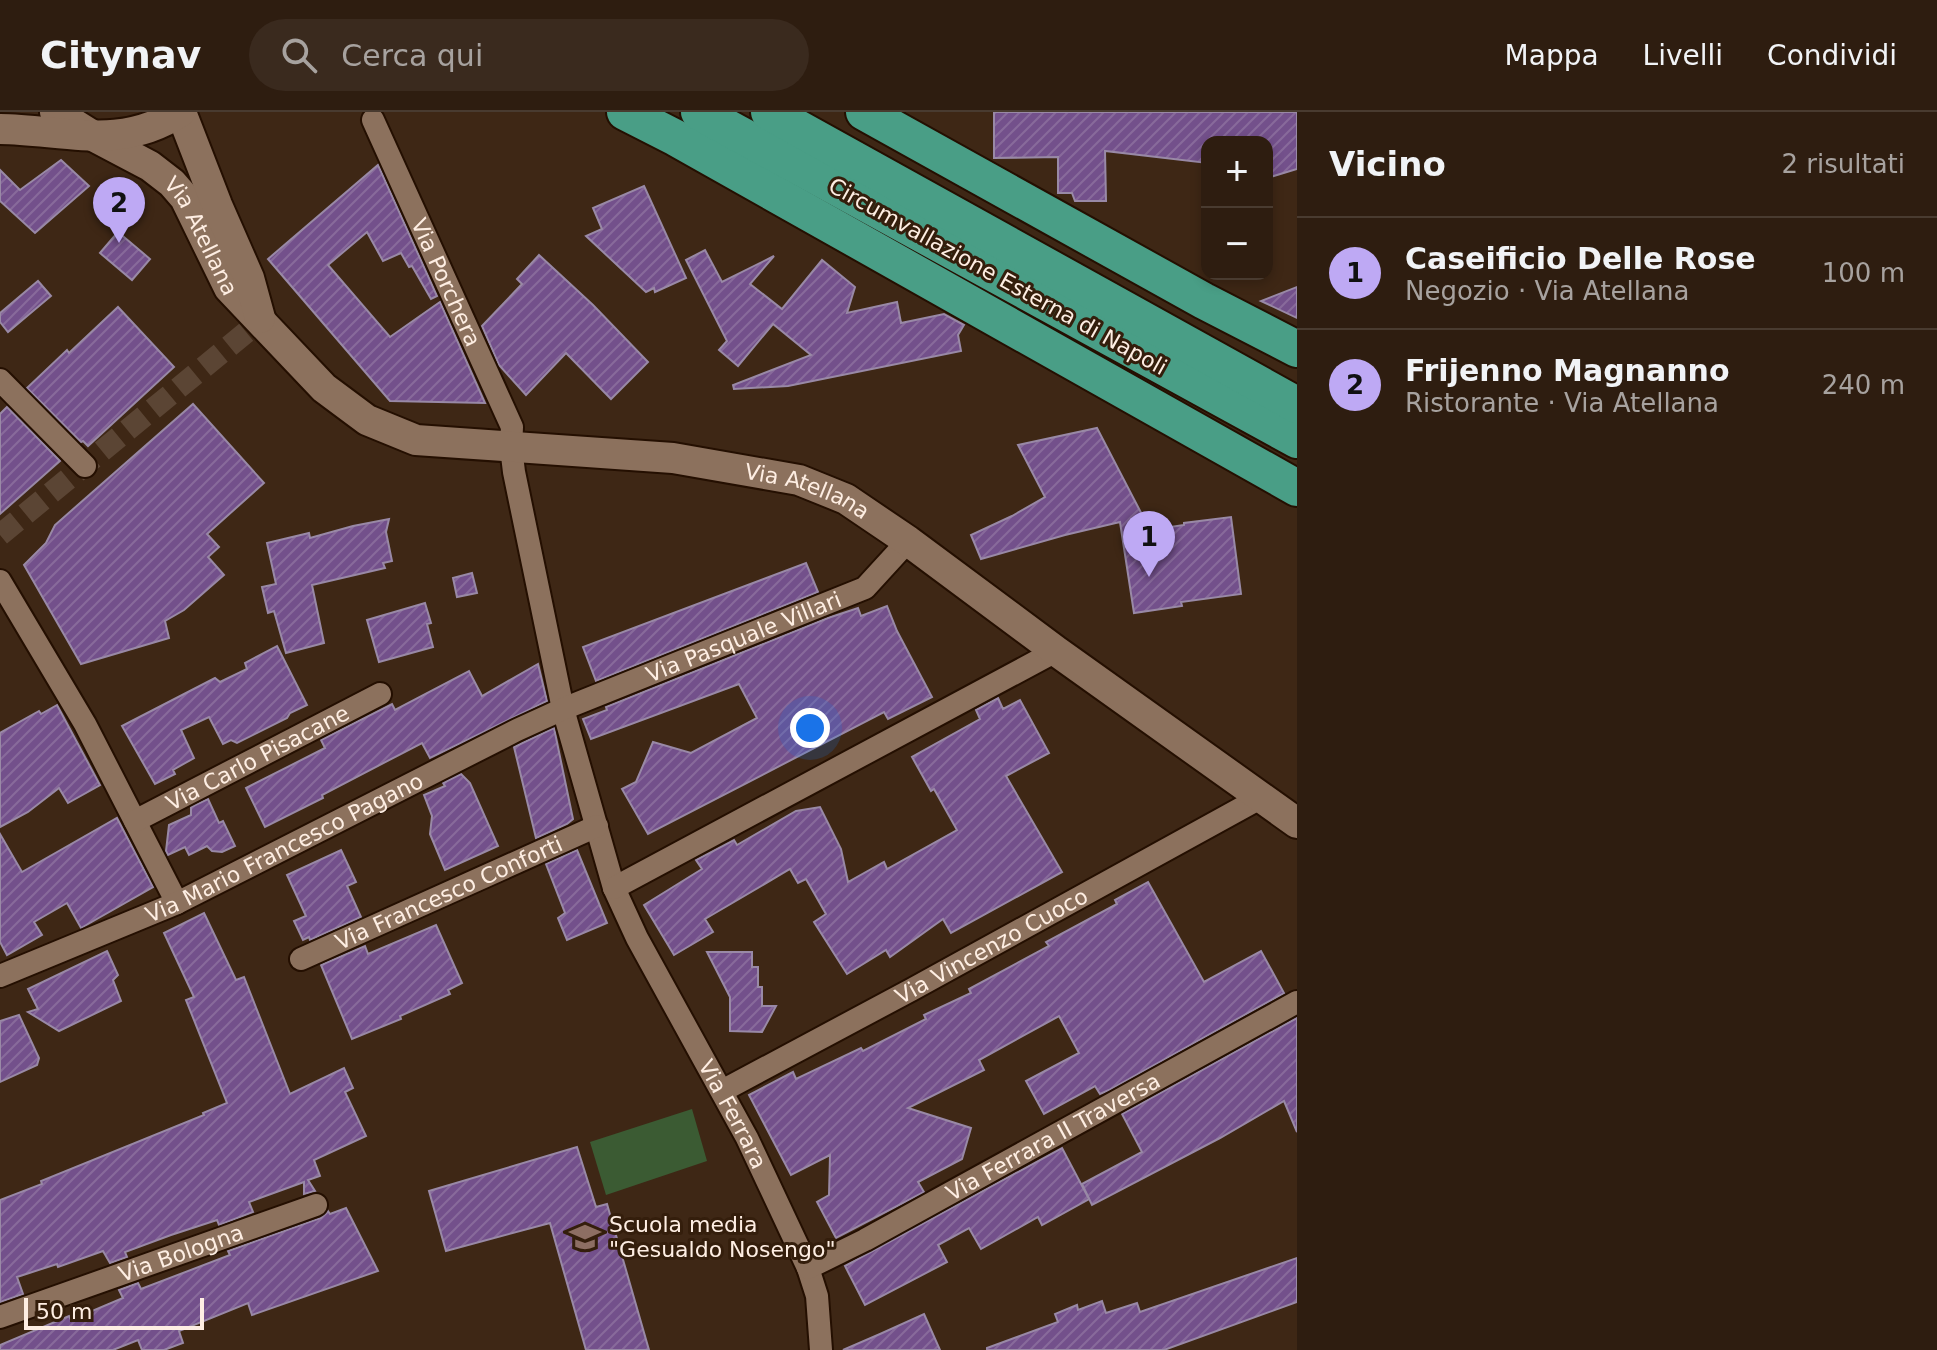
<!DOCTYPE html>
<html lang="it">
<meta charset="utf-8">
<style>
body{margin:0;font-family:"DejaVu Sans",sans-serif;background:#3a2a1e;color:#f1f3f6}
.controls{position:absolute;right:24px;top:24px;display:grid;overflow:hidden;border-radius:16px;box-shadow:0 4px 12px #0003}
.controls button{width:72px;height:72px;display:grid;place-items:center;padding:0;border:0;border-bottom:2px solid #493b30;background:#2e1d10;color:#f1f3f6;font:40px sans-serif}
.scale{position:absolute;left:24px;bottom:20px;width:180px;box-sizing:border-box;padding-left:8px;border:4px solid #feeee3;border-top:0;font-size:22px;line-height:28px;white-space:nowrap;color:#feeee3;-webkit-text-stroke:6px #341e0c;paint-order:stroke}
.you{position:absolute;left:810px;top:616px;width:28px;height:28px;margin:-20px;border:6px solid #fff;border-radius:50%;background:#1a73e8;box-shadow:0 0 0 12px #1a73e833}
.badge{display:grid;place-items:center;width:52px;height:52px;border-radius:50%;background:#bea9f4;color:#111;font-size:26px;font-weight:700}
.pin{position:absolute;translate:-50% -66px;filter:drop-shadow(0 2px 4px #0008)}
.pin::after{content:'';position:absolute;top:42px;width:28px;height:24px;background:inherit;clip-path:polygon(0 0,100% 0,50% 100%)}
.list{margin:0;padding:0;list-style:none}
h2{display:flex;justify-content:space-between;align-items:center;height:104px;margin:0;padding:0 32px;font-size:34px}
h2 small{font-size:26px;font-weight:400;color:#a7a29f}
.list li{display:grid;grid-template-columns:52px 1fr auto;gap:24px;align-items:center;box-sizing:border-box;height:112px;padding:0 32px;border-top:2px solid #493b30}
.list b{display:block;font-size:30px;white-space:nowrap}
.list p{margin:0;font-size:26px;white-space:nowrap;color:#a7a29f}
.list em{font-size:26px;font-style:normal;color:#a7a29f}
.icon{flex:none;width:44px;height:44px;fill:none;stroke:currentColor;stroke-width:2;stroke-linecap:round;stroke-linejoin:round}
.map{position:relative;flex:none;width:1297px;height:1238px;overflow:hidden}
header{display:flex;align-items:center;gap:48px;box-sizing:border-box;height:112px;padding:0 40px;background:#2e1d10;border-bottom:2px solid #493b30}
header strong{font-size:38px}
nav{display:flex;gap:44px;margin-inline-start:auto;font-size:28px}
.search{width:560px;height:72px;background:#3a2a1e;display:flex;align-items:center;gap:20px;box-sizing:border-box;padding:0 28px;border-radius:44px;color:#a7a29f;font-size:30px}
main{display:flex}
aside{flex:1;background:#2e1d10}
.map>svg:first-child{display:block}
.garden{fill:#3b5b33}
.building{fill:url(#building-hatch);stroke:#9989a6;stroke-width:2}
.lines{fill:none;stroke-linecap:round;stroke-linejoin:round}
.minor-tunnel{stroke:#5b4534;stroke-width:22;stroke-dasharray:22 11;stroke-linecap:butt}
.minor-casing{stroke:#240f01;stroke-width:26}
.secondary-casing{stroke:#240f01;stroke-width:34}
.trunk-casing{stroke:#240f01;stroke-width:40}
.minor{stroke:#8c715d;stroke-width:22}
.secondary{stroke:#8c715d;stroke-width:30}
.trunk{stroke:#499e86;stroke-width:36}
.labels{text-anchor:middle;stroke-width:6;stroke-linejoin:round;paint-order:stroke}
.street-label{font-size:22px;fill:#feeee3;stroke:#341e0c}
.poi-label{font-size:22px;fill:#feeee3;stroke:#341e0c;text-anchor:start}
</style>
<header>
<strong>Citynav</strong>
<div class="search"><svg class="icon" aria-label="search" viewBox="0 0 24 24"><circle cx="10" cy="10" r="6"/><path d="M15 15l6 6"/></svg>Cerca qui</div>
<nav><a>Mappa</a><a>Livelli</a><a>Condividi</a></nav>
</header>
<main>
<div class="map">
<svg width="1297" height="1238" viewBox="0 0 1297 1238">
<defs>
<pattern id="building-hatch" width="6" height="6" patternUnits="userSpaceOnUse" patternTransform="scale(2)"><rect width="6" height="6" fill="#73508b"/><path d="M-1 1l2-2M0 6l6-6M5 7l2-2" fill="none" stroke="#886a9b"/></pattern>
</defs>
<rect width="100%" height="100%" fill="#3e2715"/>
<path class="garden" d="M692 997 707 1049 606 1083 590 1030Z"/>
<g class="building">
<path d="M994 0H1297V57L1267 66V30H1207V51L1105 39 1106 89H1075L1072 81H1058V45L994 46Z"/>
<path d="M61 48 89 74 35 121 0 89V58L20 78Z"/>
<path d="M378 53 437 184 431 187 412 154 409 155 401 141 383 149 367 120 328 153 390 225 440 190 485 291 390 289 268 147Z"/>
<path d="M644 74 686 166 655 180 654 176 646 180 586 124 602 117 593 96Z"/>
<path d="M118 120 150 147 132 168 100 141Z"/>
<path d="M705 138 722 170 774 144 750 172 782 197 822 148 855 175 847 201 897 190 901 211 944 202 964 213 958 223 961 239 788 274 734 277 733 273 811 243 773 212 738 254 719 238 727 229 686 148Z"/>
<path d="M539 143 593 193 648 250 611 287 566 241 526 283 499 253 482 214 522 172 517 167Z"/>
<path d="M38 169 51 184 8 220 0 210V201Z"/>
<path d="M1297 175V206L1261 189Z"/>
<path d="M118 195 174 255 88 334 83 329 81 330 27 276 67 238 69 241Z"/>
<path d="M193 292 264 371 207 422 219 435 208 445 224 463 184 498 165 509 169 526 81 552 24 453 46 431 55 413Z"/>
<path d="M7 295 60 349 0 402V302Z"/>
<path d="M1097 316 1150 418 1184 413V411L1231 405 1241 482 1181 490 1182 494 1134 501 1120 410 1065 423 981 447 971 423 1012 404 1045 385 1018 333Z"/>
<path d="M389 407 386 420 392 449 383 451 385 456 312 473 324 531 286 541 274 499 268 501 262 475 276 472 267 431 309 421 310 426 353 414Z"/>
<path d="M806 451 818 480 596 569 583 535Z"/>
<path d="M472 461 477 481 457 485 453 466Z"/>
<path d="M425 491 431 511 427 512 433 535 379 550 367 508Z"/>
<path d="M887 494 897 519 932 585 888 607 884 600 648 722 622 677 636 670 653 630 691 641 757 606 739 572 591 627 583 607 607 598 606 595 828 506 858 496 861 504Z"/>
<path d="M277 534 307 593 290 601 287 606 237 631 231 628 223 632 209 605 181 618 194 646 173 658 175 662 155 672 122 614 215 566 220 570 247 557 245 551Z"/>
<path d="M538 552 547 589 430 646 422 631 322 683 323 686 265 715 246 676 325 636 321 628 392 592 395 598 469 559 482 584Z"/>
<path d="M998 586 1003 597 1020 588 1049 641 1006 664 1062 760 951 821 943 807 890 845 886 838 847 862 814 810 826 802 806 767 798 771 790 757 705 807 713 820 674 843 644 793 702 757 696 748 734 728 737 733 796 699 820 695 841 737 848 770 884 750 887 757 957 718 934 677 931 679 912 645 980 607 976 598Z"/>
<path d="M57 593 100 673 68 691 59 676 28 700 0 715V621L39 599 41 602Z"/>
<path d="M554 616 573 707 567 712 536 726 514 635Z"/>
<path d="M461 662 470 671 498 734 445 758 430 722 432 704 424 683 445 674 443 671Z"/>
<path d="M208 687 219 711 223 709 235 734 222 740 212 739 207 734 189 743 185 735 168 743 166 739 169 713 191 703V695Z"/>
<path d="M117 706 153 775 81 816 67 791 34 810 42 823 7 843 0 830V722L22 760Z"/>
<path d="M341 738 356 770 347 774 361 805 310 828 309 825 303 828 294 809 306 804 287 763Z"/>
<path d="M577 738 607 811 567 828 558 806 565 801 546 752Z"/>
<path d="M1148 770 1204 870 1261 839 1284 881 1109 978 1100 982 1095 974 1044 1002 1026 969 1079 941 1059 904 979 948 984 958 908 996 971 1016 962 1047 918 1070 924 1080 836 1126 817 1090 829 1083 830 1043 791 1063 749 983 793 960 796 967 861 936 863 939 926 907 924 903 971 881 969 877 1049 834 1046 830 1117 792 1115 788Z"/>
<path d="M204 801 236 868 244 865 290 982 344 956 353 976 345 980 366 1024 314 1048 320 1064 308 1068 315 1079 304 1082V1070L249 1090 253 1100 219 1113 217 1108 171 1123 125 1140 127 1145 110 1151 103 1139 58 1155 57 1152 17 1165 23 1182 0 1190V1088L42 1072 41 1069 204 1003 203 1001 227 991 186 888 194 885 164 821Z"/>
<path d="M436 813 462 871 448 878 450 882 400 904 401 907 352 927 321 853 365 834 368 842Z"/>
<path d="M107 839 118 863 113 868 121 889 59 919 28 900 38 897 28 877Z"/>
<path d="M707 840H752V855H758V875H762V894H776L762 920 730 919V885Z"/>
<path d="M19 903 39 946 37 953 0 970V909Z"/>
<path d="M1297 906V1020L1284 989 1220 1026 1092 1093 1082 1072 1142 1040 1122 1002Z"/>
<path d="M577 1035 596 1095 607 1092 649 1238H586L550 1111 446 1139 429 1079Z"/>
<path d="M1062 1036 1089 1087 1042 1113 1038 1105 981 1137 969 1116 938 1133 947 1150 865 1193 845 1154Z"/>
<path d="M346 1096 378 1159 252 1203 248 1191 179 1219 183 1231 164 1238H142L138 1228 113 1238H0V1233L69 1204 71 1208 123 1186 119 1178 138 1171 141 1177 230 1143 228 1139 321 1106 328 1099 330 1102Z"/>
<path d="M1297 1146V1190L1164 1238H987V1236L1058 1210 1055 1202 1077 1193 1078 1198 1102 1189 1106 1201 1137 1191 1140 1200Z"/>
<path d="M924 1202 940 1238H843L880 1222Z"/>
</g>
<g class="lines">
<path class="minor-tunnel" d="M0 423 261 208"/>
<defs>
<g id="minor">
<path id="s1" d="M373 8 512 315 511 335 514 360 563 597 614 776 637 826 747 1026 808 1156 817 1184 821 1238"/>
<path d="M0 268 85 354"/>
<path d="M0 469 85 612 177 791"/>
<path id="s2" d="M135 709 380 582"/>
<path d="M614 776 1056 539"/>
<path id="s3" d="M301 847 597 714"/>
<path id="s4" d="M0 864 177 791 517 618 563 597 865 476 908 429"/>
<path id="s5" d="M722 979 911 878 1260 686"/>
<path id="s6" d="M808 1156 865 1128 1297 890"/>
<path id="s7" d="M0 1205 316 1093"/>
</g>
<g id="secondary">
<path id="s8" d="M55 0 95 25 150 54 172 71 185 86 229 176 324 276 367 308 416 328 673 346 799 368 846 387 908 429 1056 539 1297 711"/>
<path d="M181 0 217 93 249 166 260 206"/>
<path d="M0 17C65 18 121 39 180 0"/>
</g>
<g id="trunk">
<path d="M625 0 676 26 1297 376"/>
<path d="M699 0 1297 328"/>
<path d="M769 0 1297 293"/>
<path d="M864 0 1204 189 1297 237"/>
</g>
</defs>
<use href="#minor" class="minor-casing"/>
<use href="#secondary" class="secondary-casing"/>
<use href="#trunk" class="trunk-casing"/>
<use href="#minor" class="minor"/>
<use href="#secondary" class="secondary"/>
<use href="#trunk" class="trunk"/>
</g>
<defs>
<symbol id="school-bare" viewBox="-9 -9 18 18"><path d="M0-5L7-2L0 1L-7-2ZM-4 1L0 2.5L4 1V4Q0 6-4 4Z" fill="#8d6e63" stroke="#341e0c" stroke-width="2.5" paint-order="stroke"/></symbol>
</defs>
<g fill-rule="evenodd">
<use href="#school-bare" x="563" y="1103" width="44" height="44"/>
</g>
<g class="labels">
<g class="street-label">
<text dy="8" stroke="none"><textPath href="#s8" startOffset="198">Via Atellana</textPath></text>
<text transform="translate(998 164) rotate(29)" y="8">Circumvallazione Esterna di Napoli</text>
<text dy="8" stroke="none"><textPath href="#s1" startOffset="178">Via Porchera</textPath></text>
<text dy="8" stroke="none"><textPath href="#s8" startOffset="898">Via Atellana</textPath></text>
<text dy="8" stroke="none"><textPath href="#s4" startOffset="818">Via Pasquale Villari</textPath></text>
<text dy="8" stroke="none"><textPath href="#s2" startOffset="138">Via Carlo Pisacane</textPath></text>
<text dy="8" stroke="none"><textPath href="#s4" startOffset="312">Via Mario Francesco Pagano</textPath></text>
<text dy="8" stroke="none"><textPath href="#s3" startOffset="162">Via Francesco Conforti</textPath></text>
<text dy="8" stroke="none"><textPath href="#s5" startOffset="306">Via Vincenzo Cuoco</textPath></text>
<text dy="8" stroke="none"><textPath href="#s1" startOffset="1066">Via Ferrara</textPath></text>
<text dy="8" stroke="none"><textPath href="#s6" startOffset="278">Via Ferrara II Traversa</textPath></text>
<text dy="8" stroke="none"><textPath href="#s7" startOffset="192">Via Bologna</textPath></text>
</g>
<g class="poi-label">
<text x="609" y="1120">Scuola media<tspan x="609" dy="25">"Gesualdo Nosengo"</tspan></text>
</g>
</g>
</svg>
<div class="controls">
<button>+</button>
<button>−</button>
</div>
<div class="scale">50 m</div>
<div class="you"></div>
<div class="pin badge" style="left:1149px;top:465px">1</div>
<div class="pin badge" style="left:119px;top:131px">2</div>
</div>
<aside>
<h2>Vicino<small>2 risultati</small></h2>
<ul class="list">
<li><span class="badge">1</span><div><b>Caseificio Delle Rose</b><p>Negozio · Via Atellana</p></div><em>100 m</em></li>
<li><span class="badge">2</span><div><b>Frijenno Magnanno</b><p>Ristorante · Via Atellana</p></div><em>240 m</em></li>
</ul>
</aside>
</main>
